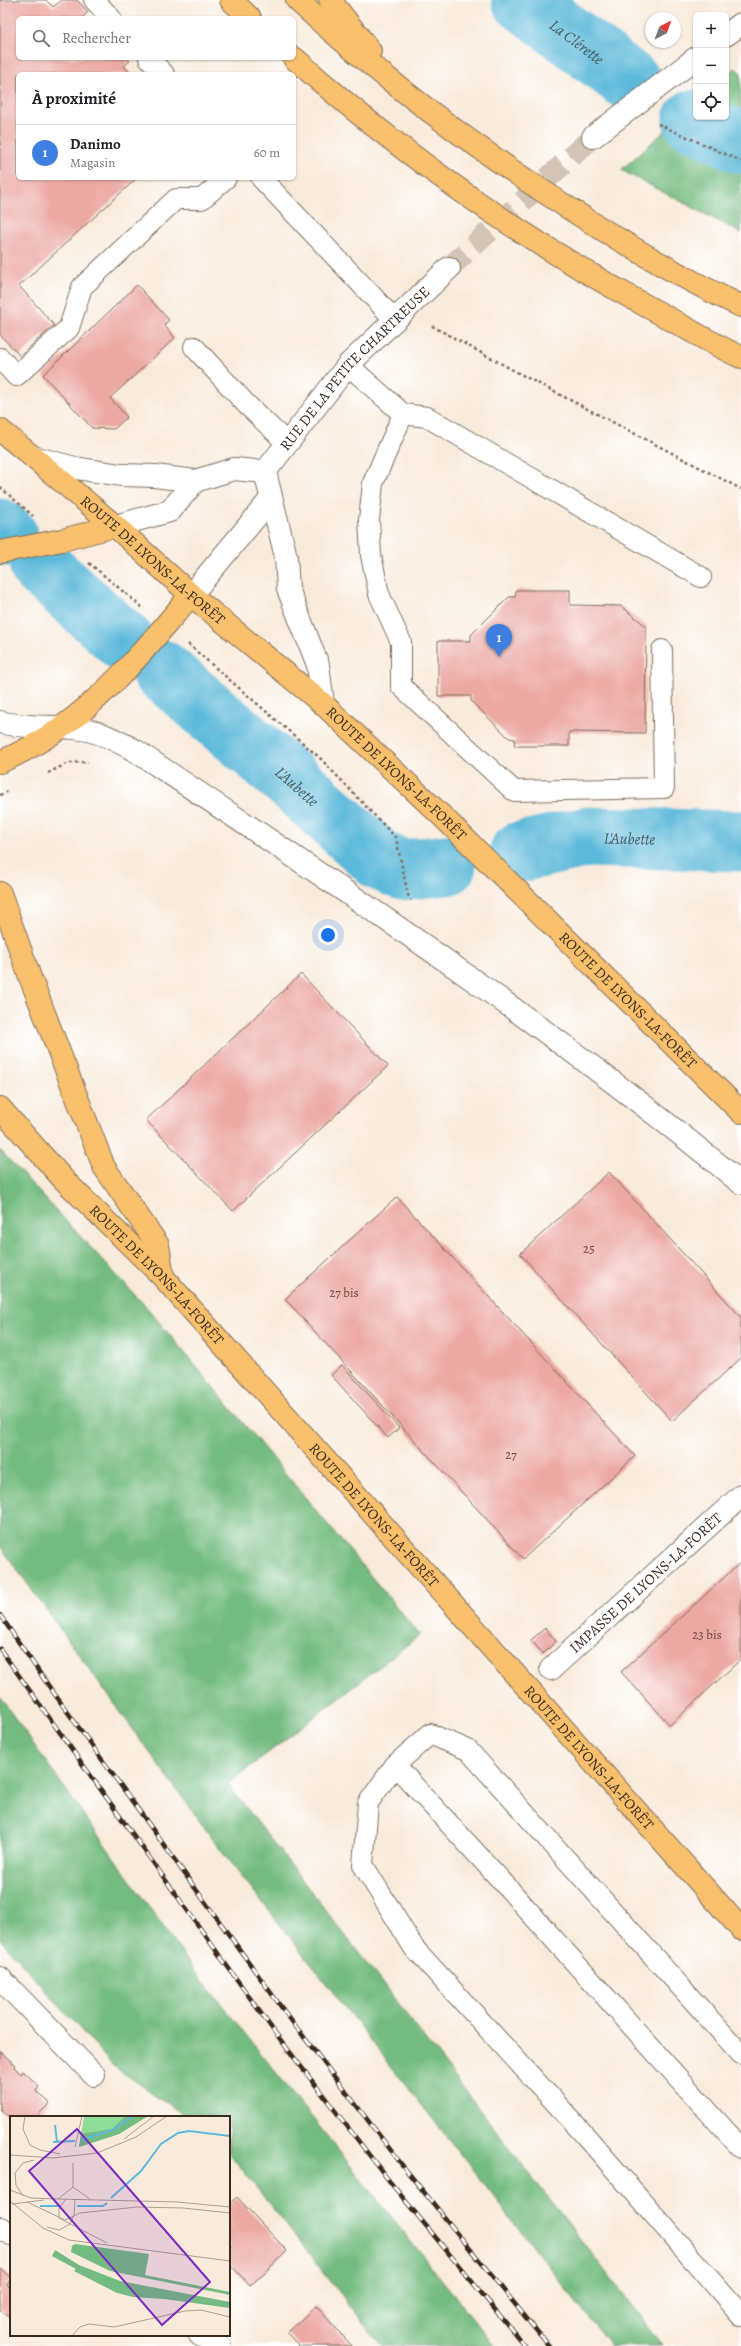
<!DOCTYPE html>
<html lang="fr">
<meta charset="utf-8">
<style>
body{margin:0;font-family:Alegreya,serif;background:#f6f6f6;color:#202124}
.controls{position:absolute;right:12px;top:12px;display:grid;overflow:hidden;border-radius:6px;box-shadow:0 1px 3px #0004}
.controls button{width:36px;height:36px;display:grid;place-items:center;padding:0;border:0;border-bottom:1px solid #e0e0e0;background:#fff;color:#202124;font:20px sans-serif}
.compass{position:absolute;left:645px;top:12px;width:36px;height:36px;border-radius:50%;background:#fff;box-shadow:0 1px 3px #0004;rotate:41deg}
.you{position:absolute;left:328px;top:935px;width:14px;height:14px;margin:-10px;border:3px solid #fff;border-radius:50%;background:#1a73e8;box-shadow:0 0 0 6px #1a73e833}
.badge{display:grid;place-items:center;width:26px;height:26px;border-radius:50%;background:#db2777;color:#fff;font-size:13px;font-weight:700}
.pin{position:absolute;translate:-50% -33px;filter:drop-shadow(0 1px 2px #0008)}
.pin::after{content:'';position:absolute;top:21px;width:14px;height:12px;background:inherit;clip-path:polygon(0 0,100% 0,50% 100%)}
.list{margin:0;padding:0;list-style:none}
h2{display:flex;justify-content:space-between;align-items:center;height:52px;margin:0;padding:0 16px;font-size:17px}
h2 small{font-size:13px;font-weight:400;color:#757577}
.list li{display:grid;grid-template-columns:26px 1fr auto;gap:12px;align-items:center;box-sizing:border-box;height:56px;padding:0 16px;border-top:1px solid #e0e0e0}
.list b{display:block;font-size:15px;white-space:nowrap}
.list p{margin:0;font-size:13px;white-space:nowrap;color:#757577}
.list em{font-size:13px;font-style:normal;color:#757577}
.icon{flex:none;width:22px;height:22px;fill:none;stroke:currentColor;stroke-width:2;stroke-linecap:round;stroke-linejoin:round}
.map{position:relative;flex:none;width:741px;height:2346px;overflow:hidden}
.search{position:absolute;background:#fff;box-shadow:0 1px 3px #0004;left:16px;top:16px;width:280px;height:44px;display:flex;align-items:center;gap:10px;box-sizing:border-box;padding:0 14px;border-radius:6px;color:#757577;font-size:15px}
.panel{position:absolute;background:#fff;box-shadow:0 1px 3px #0004;left:16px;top:72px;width:280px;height:108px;border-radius:6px}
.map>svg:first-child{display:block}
.forest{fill:#73bb80;stroke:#57724f}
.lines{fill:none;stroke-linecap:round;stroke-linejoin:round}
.river{stroke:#5db9da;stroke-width:61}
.building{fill:#eca9a4}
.tertiary-tunnel{stroke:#d3c4b5;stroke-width:22;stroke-dasharray:22 11;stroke-linecap:butt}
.service-casing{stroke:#7e6e60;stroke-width:22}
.minor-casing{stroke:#7e6e60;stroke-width:24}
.tertiary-casing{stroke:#7e6e60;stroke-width:24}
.primary-casing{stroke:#7e6e60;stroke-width:24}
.trunk-casing{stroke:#7e6e60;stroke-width:24}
.path{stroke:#7e6e60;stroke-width:2.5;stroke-dasharray:3 3;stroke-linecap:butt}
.service{stroke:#fff;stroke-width:20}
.minor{stroke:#fff;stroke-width:22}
.tertiary{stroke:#fff;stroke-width:22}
.primary{stroke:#f8bf6c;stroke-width:22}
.trunk{stroke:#f8bf6c;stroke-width:22}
.rail-casing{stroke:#3b2a1e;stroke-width:4.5}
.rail{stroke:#fff;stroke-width:3;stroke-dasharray:9;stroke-linecap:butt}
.labels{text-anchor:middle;stroke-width:3;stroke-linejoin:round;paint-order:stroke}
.number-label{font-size:13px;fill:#674a40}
.street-label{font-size:15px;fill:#3b2a1e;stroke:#fff}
.water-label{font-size:16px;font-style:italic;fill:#475c60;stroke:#fff}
.inset-river{fill:none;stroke:#5db9da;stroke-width:2}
.inset-road{fill:none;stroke:#ad9e8f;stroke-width:1}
.view{fill:#7b2cbf;fill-opacity:0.15;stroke:#7b2cbf;stroke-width:2}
.inset-edge{fill:none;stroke:#3b2a1e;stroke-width:2}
</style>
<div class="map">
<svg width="741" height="2346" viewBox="0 0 741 2346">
<rect width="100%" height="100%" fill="#fff"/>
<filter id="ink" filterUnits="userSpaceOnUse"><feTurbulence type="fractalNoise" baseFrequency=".025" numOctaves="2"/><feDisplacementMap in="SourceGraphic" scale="8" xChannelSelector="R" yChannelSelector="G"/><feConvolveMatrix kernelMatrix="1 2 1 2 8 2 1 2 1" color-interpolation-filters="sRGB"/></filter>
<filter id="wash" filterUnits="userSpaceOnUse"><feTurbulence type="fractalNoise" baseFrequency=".012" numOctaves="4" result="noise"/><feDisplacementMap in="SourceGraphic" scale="16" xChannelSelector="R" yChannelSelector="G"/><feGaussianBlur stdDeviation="0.9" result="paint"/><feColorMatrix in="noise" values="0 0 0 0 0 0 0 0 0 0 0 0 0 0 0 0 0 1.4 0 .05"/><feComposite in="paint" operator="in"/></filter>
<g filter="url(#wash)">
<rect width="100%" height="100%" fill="#f9ebdb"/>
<g class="forest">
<path d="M735 68 741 73V233L621 170 696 103V117H726V76Z"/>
<path d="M0 1150 149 1310 420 1635 228 1784 663 2346H611L211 1837 0 1546Z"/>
<path d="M0 1697 194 1970 495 2346H382L229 2153V2117H187L112 2065 0 1939Z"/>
</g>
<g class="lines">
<g class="river">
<path id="s1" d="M522 0 632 83"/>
<path d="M693 120 741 143"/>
<path d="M0 529 8 536"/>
<path d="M40 566 125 642"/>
<path id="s2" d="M161 670 286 776 381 861 403 870 446 865"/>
<path id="s3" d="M520 852 588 837 741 841"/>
</g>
</g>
<g id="blocks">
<g class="building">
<path d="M0 0H46L53 7 62 0H77L88 12 82 18H18V58H127L130 61 124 66 131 74H18V178H137L19 286 54 325 20 356 0 335Z"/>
<path d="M137 285 169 320 164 325 175 338 110 398 127 417 114 429 92 428 43 375Z"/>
<path d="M516 590H570V605L621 606 646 626 645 733 569 732V746H514L515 739 509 738 471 701V696H438V641H471V635L509 597H515Z"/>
<path d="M301 974 388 1066 233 1211 146 1120Z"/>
<path d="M609 1172 741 1317V1358L672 1421 520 1254Z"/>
<path d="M397 1197 635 1456 523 1559 285 1299Z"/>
<path d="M342 1365 399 1428 388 1438 331 1375Z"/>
<path d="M741 1562V1659L670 1725 621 1672Z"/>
<path d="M545 1628 556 1641 543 1654 531 1640Z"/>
<path d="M0 2051 15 2065 14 2067 21 2074 23 2071 39 2086 36 2091 50 2103 36 2117H11V2119L0 2109Z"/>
<path d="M237 2197 287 2251 250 2286 229 2263V2247L231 2245 229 2243V2204Z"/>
<path d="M0 2268 11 2278 7 2285 11 2289V2318L0 2310Z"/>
<path d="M316 2306 352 2346H299L287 2333Z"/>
</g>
</g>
</g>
<g filter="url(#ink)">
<use href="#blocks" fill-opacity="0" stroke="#7e6e60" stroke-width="1"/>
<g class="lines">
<path class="tertiary-tunnel" d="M449 268 593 137"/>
<defs>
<g id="service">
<path d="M94 0 111 18"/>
<path d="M149 58 164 74"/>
<path d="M261 178 394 319"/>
<path d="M194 347 246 404 287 443"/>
<path d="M0 358 16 376 69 328 82 287 176 199H202L226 178"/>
<path d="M348 365 403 414 427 417 701 577"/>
<path d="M403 414 373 483 369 520 371 555 379 594 401 642V686L514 791 664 788 662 650"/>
<path d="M395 1765 499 1878 741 2148"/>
<path d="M741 2054 468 1750 430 1734 395 1765 368 1803 363 1865 414 1948 583 2133 741 2315"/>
</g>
<g id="minor">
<path id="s4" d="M551 1669 741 1496"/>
<path d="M0 1978 94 2075"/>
</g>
<g id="tertiary">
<path d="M726 35 741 24"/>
<path d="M593 137 696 58"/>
<path d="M33 457 75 468 121 475 155 476 195 481 234 469 265 472"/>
<path d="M115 526 170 511 195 481"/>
<path d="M191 595 270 500"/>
<path id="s5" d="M323 704 318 665 288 589 286 557 265 472 348 365 449 268"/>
<path d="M0 722C27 729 55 725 82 729 102 732 119 742 136 751 343 889 549 1025 741 1183"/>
<path d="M0 2228 11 2234"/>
<path d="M200 2335 220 2346"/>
</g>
<g id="primary">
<path id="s6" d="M33 457 115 526 191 595 323 704 444 818 741 1112"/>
<path d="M0 552 62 540 115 526"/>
<path d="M0 762C83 727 134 662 191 595"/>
<path d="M0 893 30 977 104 1167 158 1245 163 1277"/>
<path id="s7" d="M0 1108 64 1180 163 1277 741 1929"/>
</g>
<g id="trunk">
<path d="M231 0 250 18"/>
<path d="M297 0C371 69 451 130 535 186 601 230 669 272 741 306"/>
<path d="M330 0 370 51"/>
<path d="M294 58C402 155 523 239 650 308 680 324 710 343 741 357"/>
<path d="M0 430 33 457"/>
</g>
</defs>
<use href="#service" class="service-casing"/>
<use href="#minor" class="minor-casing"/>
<use href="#tertiary" class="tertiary-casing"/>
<use href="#primary" class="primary-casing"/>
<use href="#trunk" class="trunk-casing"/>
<g class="path">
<path d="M658 124 741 161"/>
<path d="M432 326 524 376 741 489"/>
<path d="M0 487 33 516"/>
<path d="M89 563 143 608"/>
<path d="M188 644 319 757 396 838 408 895 411 900"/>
<path d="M48 773 68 763 88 762"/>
<path d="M0 795 7 792"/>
</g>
<use href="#service" class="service"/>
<use href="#minor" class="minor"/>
<use href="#tertiary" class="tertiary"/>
<use href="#primary" class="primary"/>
<use href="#trunk" class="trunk"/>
<defs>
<g id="rail">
<path d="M0 1615 48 1685 287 2015 406 2170 549 2346"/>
<path d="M0 1649 273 2030 390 2182 525 2346"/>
</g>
</defs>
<use href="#rail" class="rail-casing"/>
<use href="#rail" class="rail"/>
</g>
</g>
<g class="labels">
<g class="number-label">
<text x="589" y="1253">25</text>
<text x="344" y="1297">27 bis</text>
<text x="511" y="1459">27</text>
<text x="707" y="1639">23 bis</text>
</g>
<g class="street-label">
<text dy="5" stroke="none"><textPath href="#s5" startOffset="378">RUE DE LA PETITE CHARTREUSE</textPath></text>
<text dy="5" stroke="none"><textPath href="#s6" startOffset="158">ROUTE DE LYONS-LA-FORÊT</textPath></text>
<text dy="5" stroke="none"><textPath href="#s6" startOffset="482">ROUTE DE LYONS-LA-FORÊT</textPath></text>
<text dy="5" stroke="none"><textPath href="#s6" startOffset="806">ROUTE DE LYONS-LA-FORÊT</textPath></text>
<text dy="5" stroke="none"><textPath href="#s7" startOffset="229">ROUTE DE LYONS-LA-FORÊT</textPath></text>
<text dy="5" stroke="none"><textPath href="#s7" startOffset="553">ROUTE DE LYONS-LA-FORÊT</textPath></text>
<text dy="5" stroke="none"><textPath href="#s4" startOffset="128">IMPASSE DE LYONS-LA-FORÊT</textPath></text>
<text dy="5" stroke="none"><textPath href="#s7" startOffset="877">ROUTE DE LYONS-LA-FORÊT</textPath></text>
</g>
<g class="water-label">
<text dy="6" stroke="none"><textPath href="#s1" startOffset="69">La Clérette</textPath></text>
<text dy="6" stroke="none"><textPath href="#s2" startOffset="179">L'Aubette</textPath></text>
<text dy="6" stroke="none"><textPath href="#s3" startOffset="111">L'Aubette</textPath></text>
</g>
</g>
<g transform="translate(10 2116)">
<rect width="220" height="220" fill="#f9ebdb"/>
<path d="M74 0H138L109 18 69 31Z" fill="#8fdb98"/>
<path d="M116 0H138L109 18 69 31 71 18 102 13ZM65 128 139 138 135 159 220 176V179L100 155 61 136 62 130ZM45 134 69 149 110 165 220 186V192L154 183 123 181 107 177 64 155 66 153 42 140Z" fill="#73bb80"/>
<path class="inset-river" d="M45 9 47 26M71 24 102 14 123 0M43 26 65 25M101 82 131 55 151 28 168 17 179 15 220 20M30 90H50M67 90H93L97 87"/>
<path class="inset-road" d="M15 0 13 13 20 29 30 34 50 38M114 23 144 0M65 31 72 0M0 39 43 42 87 37 126 21 157 0M63 71 80 83M0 74 21 82 47 83M13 80 6 69 5 57 13 47 24 44M47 83 167 86 220 91M48 83 63 71V47M56 83 49 92V102L97 127M0 85 33 112 59 124 220 145M17 86 55 104 70 97 127 91 173 92 220 97M2 88 34 84M37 111 49 114 60 108 64 99 65 83M62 220 70 211 79 208 104 211 175 195 191 194 220 201"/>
<path class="view" d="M67 13 200 166 152 209 19 55Z"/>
<rect width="220" height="220" class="inset-edge"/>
</g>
</svg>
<div class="controls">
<button>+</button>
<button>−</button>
<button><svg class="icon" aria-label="locate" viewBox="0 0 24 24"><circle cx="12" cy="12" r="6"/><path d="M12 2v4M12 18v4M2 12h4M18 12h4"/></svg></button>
</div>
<svg class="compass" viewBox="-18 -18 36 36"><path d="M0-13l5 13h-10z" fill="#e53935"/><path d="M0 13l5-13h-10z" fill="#757577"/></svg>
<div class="you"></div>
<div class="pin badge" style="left:499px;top:657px;background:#3f7fe0">1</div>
<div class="search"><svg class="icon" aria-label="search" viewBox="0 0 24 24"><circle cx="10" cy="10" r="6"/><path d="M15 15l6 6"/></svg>Rechercher</div>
<section class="panel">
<h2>À proximité<small></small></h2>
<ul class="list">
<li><span class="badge" style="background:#3f7fe0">1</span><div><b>Danimo</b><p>Magasin</p></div><em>60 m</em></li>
</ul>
</section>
</div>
